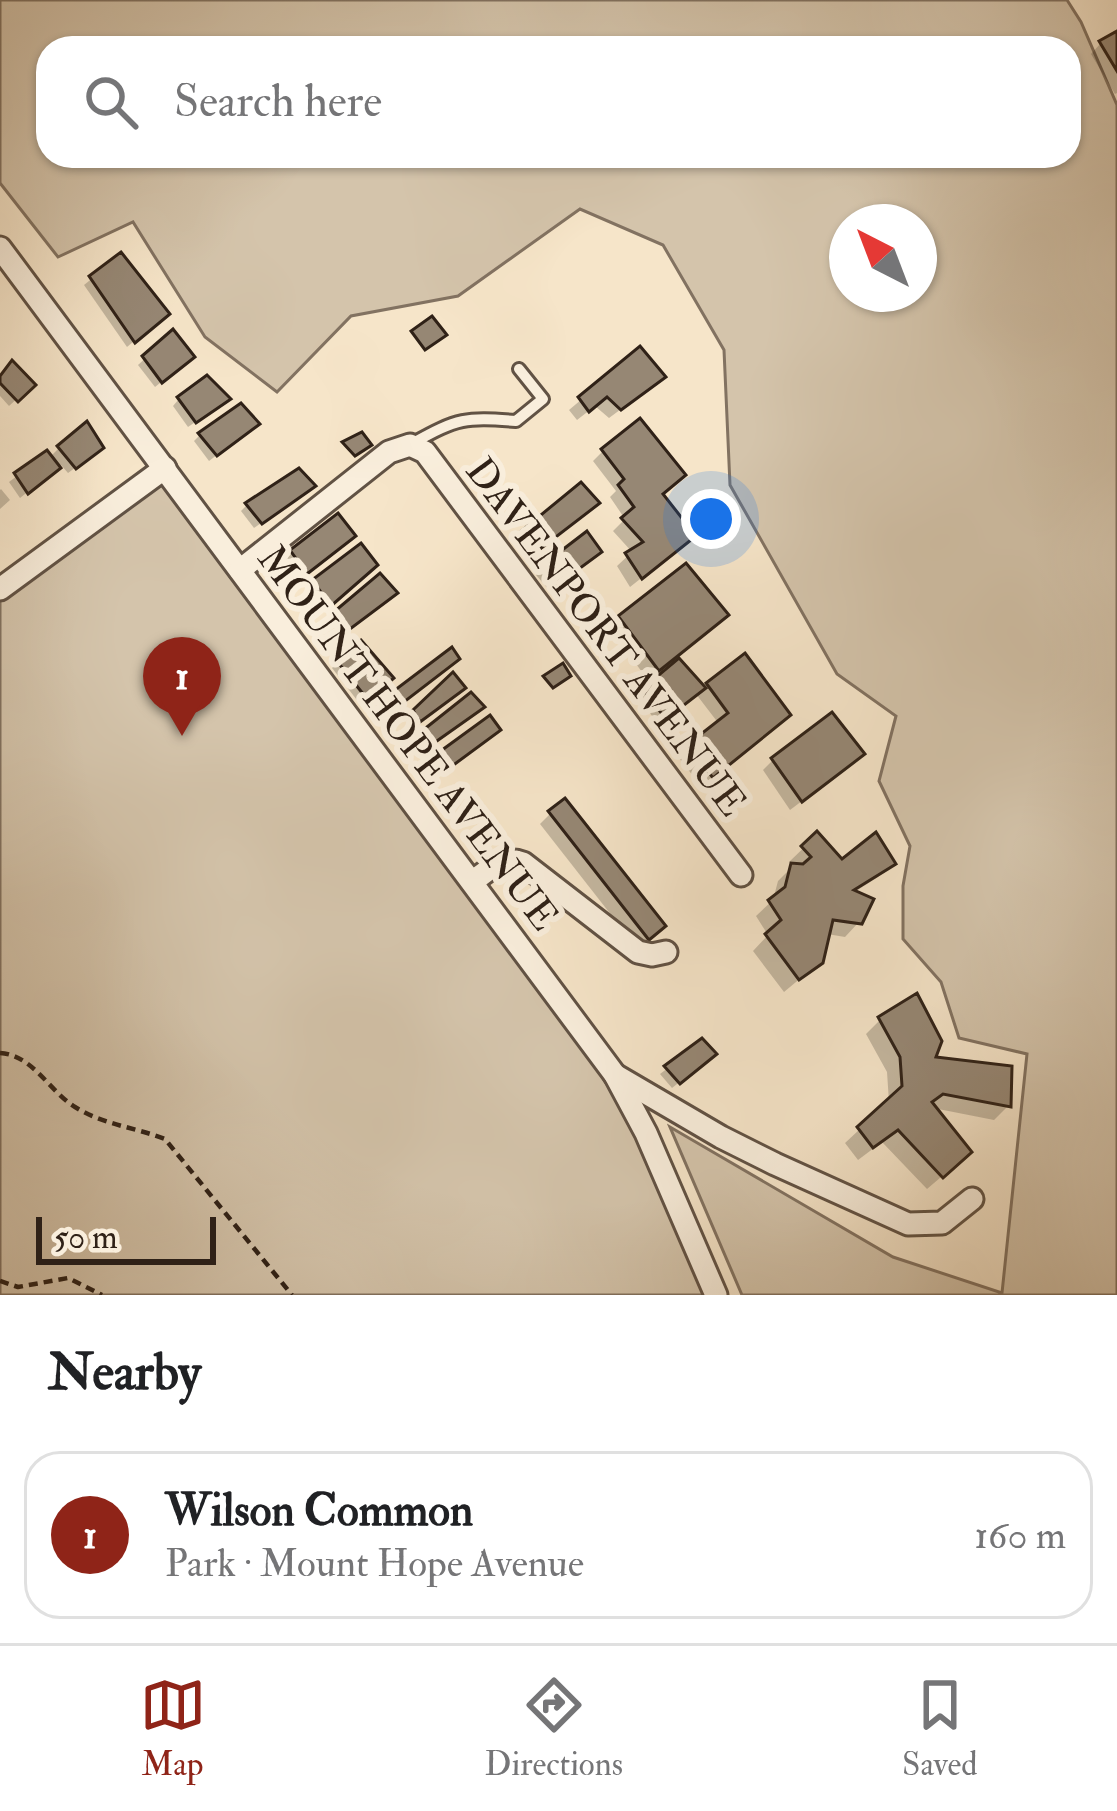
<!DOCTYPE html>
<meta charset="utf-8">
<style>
body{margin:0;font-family:"IM FELL Double Pica",serif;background:#f6f6f6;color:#202124}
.compass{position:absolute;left:829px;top:204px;width:108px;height:108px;border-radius:50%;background:#fff;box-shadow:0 3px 9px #0004;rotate:318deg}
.scale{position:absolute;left:36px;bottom:30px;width:180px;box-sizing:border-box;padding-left:12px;border:6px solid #2f2117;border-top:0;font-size:33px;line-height:42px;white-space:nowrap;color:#2f2117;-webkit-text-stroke:9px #f9eedc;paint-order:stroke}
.you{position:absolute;left:711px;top:519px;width:42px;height:42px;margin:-30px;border:9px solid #fff;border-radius:50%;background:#1a73e8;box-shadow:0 0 0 18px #1a73e833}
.badge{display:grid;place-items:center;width:78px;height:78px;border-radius:50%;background:#8f2418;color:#fff;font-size:39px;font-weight:700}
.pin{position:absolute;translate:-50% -99px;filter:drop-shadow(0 3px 6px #0008)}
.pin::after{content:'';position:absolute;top:63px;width:42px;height:36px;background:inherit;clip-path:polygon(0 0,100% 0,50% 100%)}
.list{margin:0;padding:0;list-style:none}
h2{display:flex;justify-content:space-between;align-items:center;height:156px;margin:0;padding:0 48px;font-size:51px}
h2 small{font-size:39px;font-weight:400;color:#757577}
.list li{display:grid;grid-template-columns:78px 1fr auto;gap:36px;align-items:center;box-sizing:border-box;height:168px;margin:0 24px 24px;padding:0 24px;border:3px solid #e0e0e0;border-radius:36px}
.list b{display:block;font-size:45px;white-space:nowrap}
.list p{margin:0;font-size:39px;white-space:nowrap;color:#757577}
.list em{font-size:39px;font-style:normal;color:#757577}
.icon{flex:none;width:66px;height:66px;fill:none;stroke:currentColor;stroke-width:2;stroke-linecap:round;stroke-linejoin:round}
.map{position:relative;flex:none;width:1117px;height:1295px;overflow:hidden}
.search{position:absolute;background:#fff;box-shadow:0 3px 9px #0004;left:36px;right:36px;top:36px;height:132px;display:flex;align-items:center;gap:30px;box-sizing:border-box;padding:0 42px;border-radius:36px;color:#757577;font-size:45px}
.sheet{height:348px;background:#fff}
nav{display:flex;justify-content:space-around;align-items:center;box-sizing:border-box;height:168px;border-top:3px solid #e0e0e0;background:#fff;font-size:33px;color:#757577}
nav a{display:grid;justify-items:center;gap:6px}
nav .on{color:#8f2418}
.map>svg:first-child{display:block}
.green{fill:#d4c4ab;stroke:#827261;stroke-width:3;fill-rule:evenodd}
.shadow{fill:#0003}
.building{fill:#968774;stroke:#2f2117;stroke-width:3}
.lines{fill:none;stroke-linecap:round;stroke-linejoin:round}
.lane-casing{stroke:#615244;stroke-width:16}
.street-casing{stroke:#615244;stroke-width:27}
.path{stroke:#2f2117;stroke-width:4.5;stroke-dasharray:9 6;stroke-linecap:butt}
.lane{stroke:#f9eedc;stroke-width:10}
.street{stroke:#f9eedc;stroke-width:21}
.labels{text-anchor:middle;stroke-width:12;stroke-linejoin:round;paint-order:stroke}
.street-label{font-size:39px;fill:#2f2117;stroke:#f9eedc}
</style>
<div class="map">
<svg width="1117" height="1295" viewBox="0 0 1117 1295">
<rect width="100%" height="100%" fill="#f6e5c9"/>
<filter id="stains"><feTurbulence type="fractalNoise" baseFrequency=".00167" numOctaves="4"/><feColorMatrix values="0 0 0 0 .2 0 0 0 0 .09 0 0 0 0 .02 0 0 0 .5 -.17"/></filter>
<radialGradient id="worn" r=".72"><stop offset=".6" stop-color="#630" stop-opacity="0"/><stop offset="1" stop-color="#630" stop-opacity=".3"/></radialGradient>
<g class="green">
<path d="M0 0H1067L1081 22 1117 105V1295H742L670 1127 893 1257 1002 1293 1027 1054 959 1038 941 982 903 939V886L910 846 879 781 896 716 837 674 730 485 724 350 663 245 580 209 458 296 351 316 277 392 205 337 133 222 58 257 0 183ZM1069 48V156H48V48ZM919 222V294H847V222Z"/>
<path d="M165 468 615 1075 716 1295H0V589Z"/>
</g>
<g class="shadow">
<path d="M1117 34V93L1115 94 1091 54 1101 43Z"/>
<path d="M120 256 159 320 127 347 84 285Z"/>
<path d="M172 334 185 363 155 387 138 365Z"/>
<path d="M640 350 651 387 609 418 595 406 577 420 569 410Z"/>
<path d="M0 378 32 385 9 406 0 396Z"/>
<path d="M179 399 220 405 188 427 173 406Z"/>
<path d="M250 430 209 461 194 441 200 435Z"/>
<path d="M59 448 94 454 68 473 61 465 20 498 9 482 46 454 49 458Z"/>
<path d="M603 451 660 495 682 546 630 587 617 566 632 552 613 531 625 519 610 497 616 491 593 461Z"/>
<path d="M1 489 10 500 0 509V490Z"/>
<path d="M306 492 254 528 241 511 247 505Z"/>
<path d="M590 509 527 557 515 542 521 535Z"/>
<path d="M346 542 299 578 286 559 292 553Z"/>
<path d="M591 558 549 590 536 575 542 569Z"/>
<path d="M368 571 323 610 308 588 314 582Z"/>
<path d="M380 577 388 599 342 633 331 619Z"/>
<path d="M620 618 715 625 647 679 610 628Z"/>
<path d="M338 662 383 684 360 704 332 668Z"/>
<path d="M679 662 704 690 708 685 777 725 701 786 679 758 719 724 696 694 658 723 637 698Z"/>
<path d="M450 665 397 706 391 699 397 692Z"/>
<path d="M471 696 475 713 426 747 418 740Z"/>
<path d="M491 736 441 773 434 762 440 755Z"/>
<path d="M773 760 851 764 790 810 763 770Z"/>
<path d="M550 814 652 936 637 948 540 824Z"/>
<path d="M817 835 841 863H892L878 877 853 893 859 922 845 937 827 934 820 962 784 992 753 951 768 935 756 916 773 900 778 881 793 866 789 862Z"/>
<path d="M880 1020 932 1060 1008 1106 994 1120 933 1108 954 1166 927 1189 882 1142 858 1160 845 1143 889 1102 887 1072 866 1034Z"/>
<path d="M702 1042 706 1061 672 1088 660 1074Z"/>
</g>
<g class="building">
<path d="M1117 31V71L1099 41Z"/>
<path d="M121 252 170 314 135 343 89 276Z"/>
<path d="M432 316 447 335 425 350 411 331Z"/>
<path d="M173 329 195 357 162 383 142 356Z"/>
<path d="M640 346 666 377 621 410 607 397 589 412 578 397Z"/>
<path d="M12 360 36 385 18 402 0 383V376Z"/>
<path d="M207 375 231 399 196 423 177 397Z"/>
<path d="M241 403 260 424 217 456 198 433Z"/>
<path d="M640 418 686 475 663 494 696 536 642 579 625 553 643 542 621 518 634 507 618 485 624 479 601 449Z"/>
<path d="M87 421 104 448 76 469 57 446Z"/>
<path d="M362 432 372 445 355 456 342 442Z"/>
<path d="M47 450 61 468 28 494 14 473Z"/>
<path d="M299 468 316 486 262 524 245 503Z"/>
<path d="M581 482 600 503 535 553 519 533Z"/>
<path d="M338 513 356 536 307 574 290 550Z"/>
<path d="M587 531 602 552 557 585 540 567Z"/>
<path d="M361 543 378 565 331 606 312 580Z"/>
<path d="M686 563 729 615 659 671 618 616Z"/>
<path d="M380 573 398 593 350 629 335 611Z"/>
<path d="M361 640 394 678 368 700 336 660Z"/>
<path d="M452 647 460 659 404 702 395 690Z"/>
<path d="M745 653 791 715 713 778 687 745 728 713 706 683Z"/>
<path d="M679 658 706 688 666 719 642 689Z"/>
<path d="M563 663 571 676 553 688 543 676Z"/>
<path d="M453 672 466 688 420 722 413 710Z"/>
<path d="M471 692 485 707 434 743 422 731Z"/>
<path d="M832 712 865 754 802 802 771 758Z"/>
<path d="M490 715 501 730 448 769 438 753Z"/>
<path d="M565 798 666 926 649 940 548 811Z"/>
<path d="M817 831 842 859 876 832 896 864 854 890 874 899 862 924 833 920 823 963 799 980 765 934 781 920 768 900 785 887 791 863 803 864 811 857 801 846Z"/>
<path d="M917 993 942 1041 936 1057 1012 1066 1011 1107 943 1094 932 1102 972 1152 943 1178 898 1130 873 1148 857 1127 902 1086 900 1057 878 1017Z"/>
<path d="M702 1038 717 1054 680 1084 664 1066Z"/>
</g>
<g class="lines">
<defs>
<path id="lane" d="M413 443C458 418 465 417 516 421L543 399 519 369"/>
<g id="street">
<path d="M0 248 615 1075 646 1133 716 1295"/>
<path d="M240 570 389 452 410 445 425 452 741 875"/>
<path d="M0 589 165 468"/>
<path d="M472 882C489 870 502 855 523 863L638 952 652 955 666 952"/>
<path d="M615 1075 721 1137 775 1164 908 1224 942 1223 972 1199"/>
</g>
</defs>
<use href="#lane" class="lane-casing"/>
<use href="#street" class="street-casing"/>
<g class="path">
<path d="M0 1053C33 1055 49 1091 75 1107 104 1125 134 1127 165 1139L292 1295"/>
<path d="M0 1281 18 1287 68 1278 102 1295"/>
</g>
<use href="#lane" class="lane"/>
<use href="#street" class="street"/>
</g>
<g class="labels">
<g class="street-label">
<text transform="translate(607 636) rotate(53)" y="14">DAVENPORT AVENUE</text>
<text transform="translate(409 737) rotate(53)" y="14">MOUNT HOPE AVENUE</text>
</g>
</g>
<rect width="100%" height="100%" filter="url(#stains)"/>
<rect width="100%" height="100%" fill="url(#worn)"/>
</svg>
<svg class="compass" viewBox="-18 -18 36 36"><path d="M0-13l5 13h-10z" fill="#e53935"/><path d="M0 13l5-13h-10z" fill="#757577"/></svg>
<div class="scale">50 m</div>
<div class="you"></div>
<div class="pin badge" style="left:182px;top:736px">1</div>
<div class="search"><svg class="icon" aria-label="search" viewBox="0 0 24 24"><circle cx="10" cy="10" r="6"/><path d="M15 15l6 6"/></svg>Search here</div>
</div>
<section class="sheet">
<h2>Nearby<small></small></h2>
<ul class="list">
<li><span class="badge">1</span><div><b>Wilson Common</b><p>Park · Mount Hope Avenue</p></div><em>160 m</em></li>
</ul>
</section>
<nav>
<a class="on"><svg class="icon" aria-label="map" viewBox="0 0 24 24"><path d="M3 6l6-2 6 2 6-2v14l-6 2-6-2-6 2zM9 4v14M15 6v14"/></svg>Map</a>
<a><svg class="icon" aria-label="directions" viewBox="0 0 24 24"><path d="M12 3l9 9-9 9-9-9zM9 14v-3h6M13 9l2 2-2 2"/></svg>Directions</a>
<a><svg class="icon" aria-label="saved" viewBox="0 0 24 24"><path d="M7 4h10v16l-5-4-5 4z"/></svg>Saved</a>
</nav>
